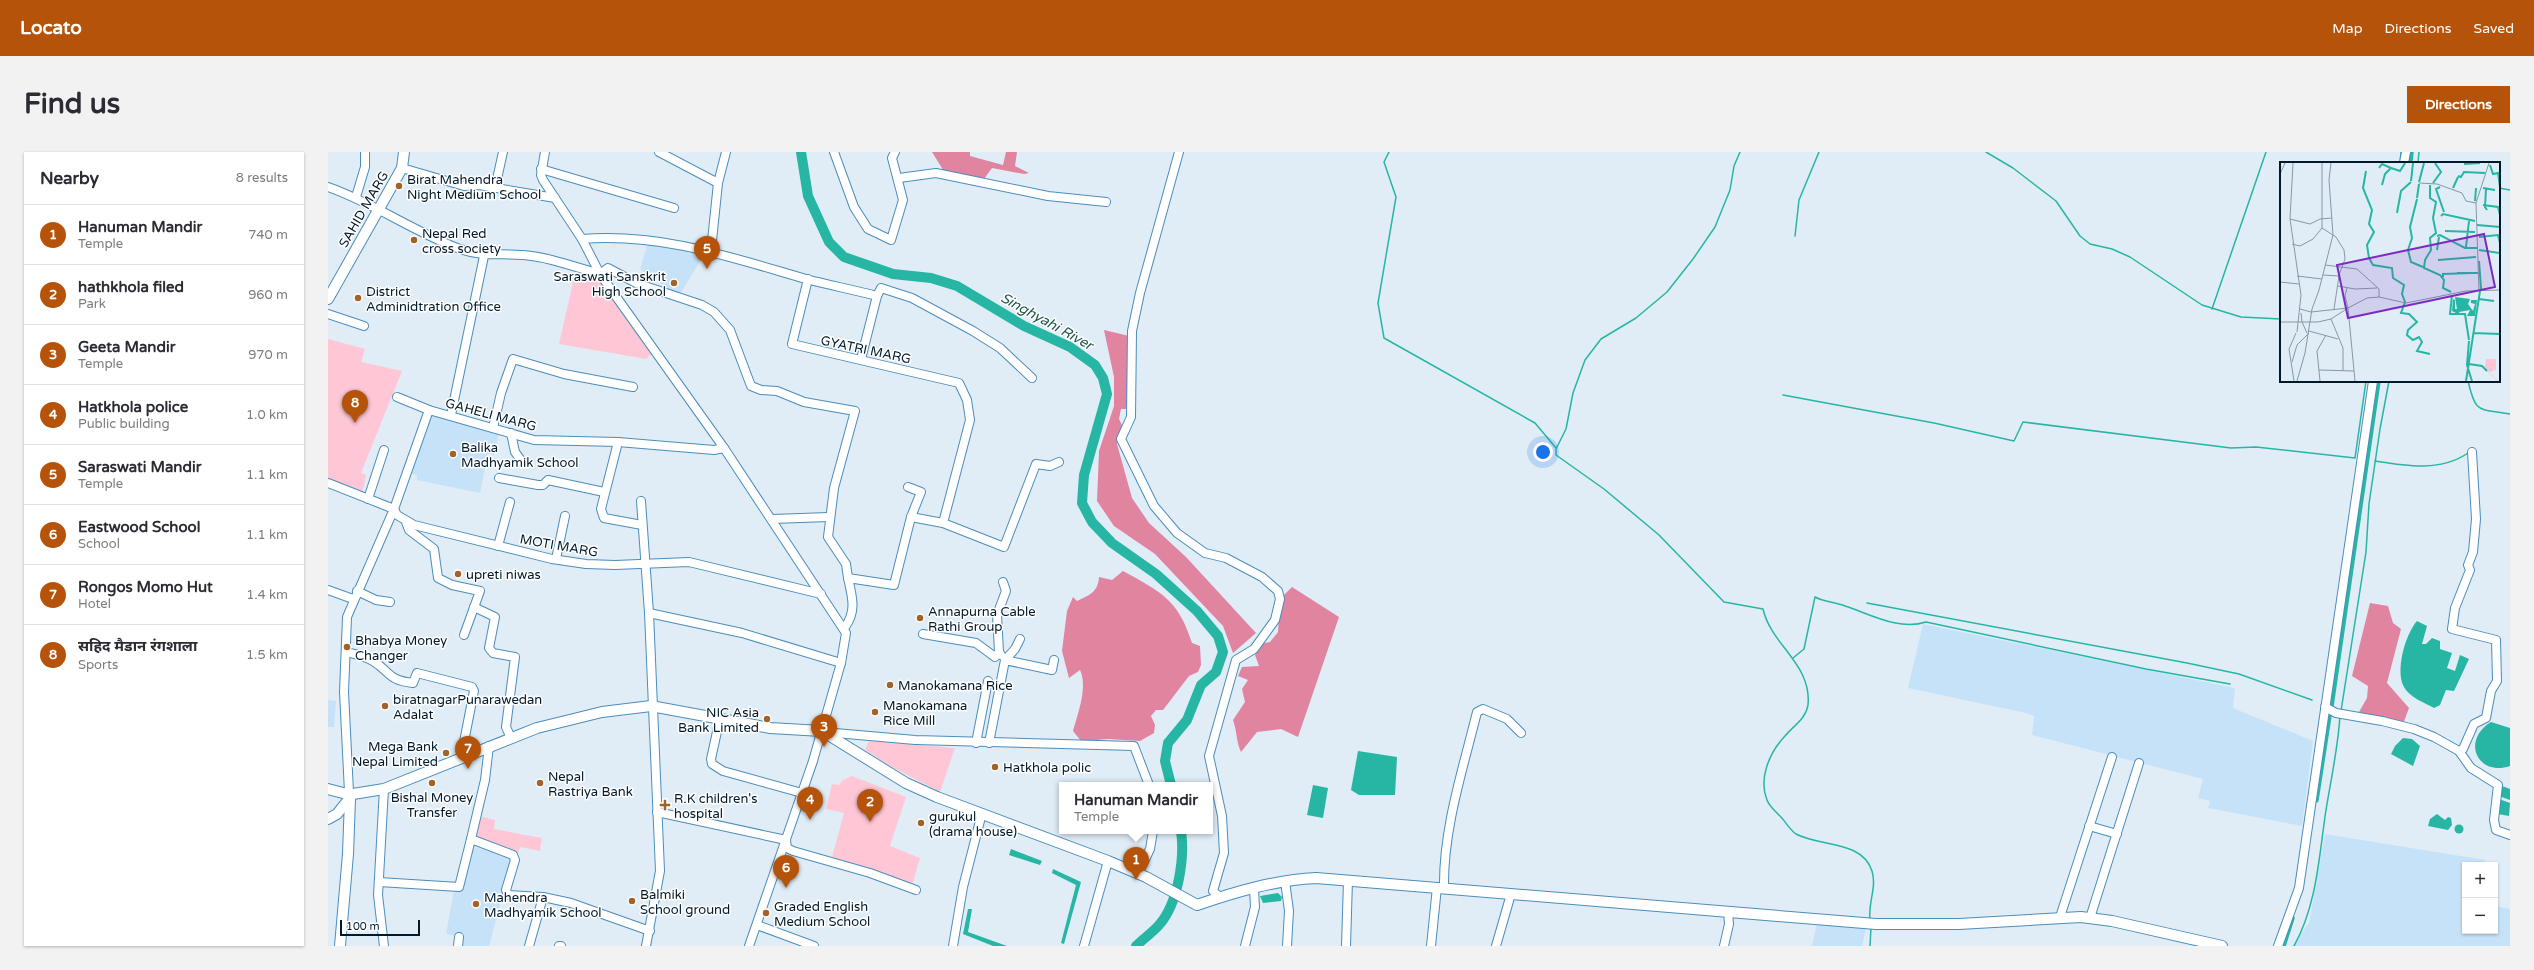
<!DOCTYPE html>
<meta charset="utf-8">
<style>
body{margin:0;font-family:"Varela Round","Noto Sans Devanagari",sans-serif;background:#f2f2f3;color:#2b2b33}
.controls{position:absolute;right:12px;bottom:12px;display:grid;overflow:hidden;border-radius:0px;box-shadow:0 1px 3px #0004}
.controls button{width:36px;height:36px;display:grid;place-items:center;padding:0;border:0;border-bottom:1px solid #e1e1e2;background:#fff;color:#2b2b33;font:20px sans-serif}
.scale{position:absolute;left:12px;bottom:10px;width:80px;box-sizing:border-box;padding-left:4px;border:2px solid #00192b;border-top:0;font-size:11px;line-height:14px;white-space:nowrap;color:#00192b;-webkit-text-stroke:3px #fff;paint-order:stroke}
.you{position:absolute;left:1215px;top:300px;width:14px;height:14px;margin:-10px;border:3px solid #fff;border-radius:50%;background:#1a73e8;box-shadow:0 0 0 6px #1a73e833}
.badge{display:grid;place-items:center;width:26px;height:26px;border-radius:50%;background:#b45309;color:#fff;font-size:13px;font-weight:700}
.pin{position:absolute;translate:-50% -33px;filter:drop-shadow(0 1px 2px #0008)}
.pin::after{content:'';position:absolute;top:21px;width:14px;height:12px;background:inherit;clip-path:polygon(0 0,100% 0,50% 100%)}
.popup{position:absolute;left:731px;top:630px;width:154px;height:52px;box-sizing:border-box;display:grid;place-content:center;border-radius:0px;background:#fff;filter:drop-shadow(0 1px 3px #0005);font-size:13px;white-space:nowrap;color:#7c7c81}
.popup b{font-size:15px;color:#2b2b33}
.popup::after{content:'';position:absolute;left:50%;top:100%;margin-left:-8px;border:8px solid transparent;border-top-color:#fff}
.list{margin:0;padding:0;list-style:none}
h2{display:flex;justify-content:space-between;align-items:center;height:52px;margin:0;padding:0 16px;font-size:17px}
h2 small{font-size:13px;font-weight:400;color:#7c7c81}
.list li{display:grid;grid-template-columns:26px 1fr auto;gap:12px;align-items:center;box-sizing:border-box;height:60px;padding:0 16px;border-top:1px solid #e1e1e2}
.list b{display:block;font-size:15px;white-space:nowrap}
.list p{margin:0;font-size:13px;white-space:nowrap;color:#7c7c81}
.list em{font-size:13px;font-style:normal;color:#7c7c81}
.map{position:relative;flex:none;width:2182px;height:794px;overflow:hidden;border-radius:0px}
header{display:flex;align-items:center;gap:24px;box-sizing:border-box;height:56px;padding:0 20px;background:#b45309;color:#fff}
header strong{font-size:19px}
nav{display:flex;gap:22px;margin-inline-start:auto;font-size:14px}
.intro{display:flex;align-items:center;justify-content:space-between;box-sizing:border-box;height:96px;padding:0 24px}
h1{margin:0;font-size:28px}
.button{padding:10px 18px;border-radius:0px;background:#b45309;color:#fff;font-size:14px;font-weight:700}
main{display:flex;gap:24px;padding:0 24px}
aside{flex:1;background:#fff;border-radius:0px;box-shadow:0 1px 3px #0004}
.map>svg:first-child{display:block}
.built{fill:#c6e2f8}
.green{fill:#ffc7d5}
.forest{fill:#e184a0}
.water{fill:#26b6a3}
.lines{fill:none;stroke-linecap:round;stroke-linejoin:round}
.stream{stroke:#26b6a3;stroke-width:1.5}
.canal{stroke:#26b6a3;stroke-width:5.5}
.river{stroke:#26b6a3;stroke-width:10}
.minor-casing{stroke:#4b8dbb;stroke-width:10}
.major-casing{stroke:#4b8dbb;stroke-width:12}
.minor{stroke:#fff;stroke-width:8}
.major{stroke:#fff;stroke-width:10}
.poi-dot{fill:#a16428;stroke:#fff;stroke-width:1.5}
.labels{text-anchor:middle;stroke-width:3;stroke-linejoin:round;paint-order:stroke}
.poi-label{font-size:13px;fill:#00192b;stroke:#fff;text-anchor:start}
.street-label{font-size:13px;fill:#00192b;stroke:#fff}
.water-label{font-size:14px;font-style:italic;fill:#21584f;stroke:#fff}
.inset-river{fill:none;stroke:#26b6a3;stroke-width:2}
.inset-road{fill:none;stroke:#8698a5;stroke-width:1}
.view{fill:#7b2cbf;fill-opacity:0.15;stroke:#7b2cbf;stroke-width:2}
.inset-edge{fill:none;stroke:#00192b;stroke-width:2}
</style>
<header>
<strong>Locato</strong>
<nav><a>Map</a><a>Directions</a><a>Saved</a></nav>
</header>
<div class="intro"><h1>Find us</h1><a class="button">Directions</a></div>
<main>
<aside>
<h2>Nearby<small>8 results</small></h2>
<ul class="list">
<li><span class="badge">1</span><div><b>Hanuman Mandir</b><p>Temple</p></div><em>740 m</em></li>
<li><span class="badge">2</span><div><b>hathkhola filed</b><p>Park</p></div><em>960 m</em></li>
<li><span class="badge">3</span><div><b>Geeta Mandir</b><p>Temple</p></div><em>970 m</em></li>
<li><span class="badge">4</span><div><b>Hatkhola police</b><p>Public building</p></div><em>1.0 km</em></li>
<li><span class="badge">5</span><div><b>Saraswati Mandir</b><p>Temple</p></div><em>1.1 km</em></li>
<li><span class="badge">6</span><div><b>Eastwood School</b><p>School</p></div><em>1.1 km</em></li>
<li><span class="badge">7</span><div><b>Rongos Momo Hut</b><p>Hotel</p></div><em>1.4 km</em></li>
<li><span class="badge">8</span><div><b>सहिद मैडान रंगशाला</b><p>Sports</p></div><em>1.5 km</em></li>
</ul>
</aside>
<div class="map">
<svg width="2182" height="794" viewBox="0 0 2182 794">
<rect width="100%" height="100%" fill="#e0edf7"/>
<g class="built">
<path d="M320 90 375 100 374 106 351 144 312 117Z"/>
<path d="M105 263 171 280 166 303 160 302 152 341 89 328V323L82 321Z"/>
<path d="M1595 472 1907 536 1905 556 1985 589 1974 674 1880 656 1882 649 1870 646 1875 627 1704 583 1706 564 1698 561 1580 536Z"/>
<path d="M0 548 8 549 6 575H0Z"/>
<path d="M1997 682 2157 708 2156 713H2137V779H2167V754L2182 757V794H1964L1981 771Z"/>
<path d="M144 694 184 707 161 794H133L135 785 118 782 126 739H134Z"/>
<path d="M1489 772 1538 776 1534 794H1484Z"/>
</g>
<g class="green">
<path d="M247 121 263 125 275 133 324 201 318 207 231 192Z"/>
<path d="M0 187 37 197 33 210 74 219 33 321 38 323 34 343 0 329Z"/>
<path d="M541 589 627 596 612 640 566 616 537 598Z"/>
<path d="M524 624 578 645 562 694 592 706 584 733 504 705 516 661 498 657 504 632 511 633 515 628Z"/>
<path d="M151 664 167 668 166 677 214 686 212 699 192 695 190 703 146 687Z"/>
</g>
<g class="forest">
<path d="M604 0H642V4L675 13 678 0H689L687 14 701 21 696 22 664 16 656 27 617 21Z"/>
<path d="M776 178 801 184 800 244 798 257H793L791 267 794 273 789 292 804 346 821 371 858 405 928 481 905 501 895 474 827 402 786 374 769 349 771 299 786 254V225Z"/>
<path d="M795 419C833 440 850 447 864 491L872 494 873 513 870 520 861 524 835 558H828L823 564 827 573 826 581 812 589 781 587 753 589 745 579C750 561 760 535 752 518L741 526 734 499 739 459 745 445 749 449C762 443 770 440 771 425L784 428Z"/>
<path d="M964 435 1011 465 970 585 953 577 929 580 913 600C908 589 909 579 905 568L917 550 914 537 920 528 910 524 914 515 931 514 927 503 931 492 942 490 950 480 952 447Z"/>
<path d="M2042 451 2060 454 2065 471 2073 477 2059 531 2081 556 2075 572 2031 560 2039 546 2040 534 2024 524Z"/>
</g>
<g class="water">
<path d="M2089 469 2099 474 2094 492H2098L2104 486 2112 489V497L2124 501 2119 516 2127 519 2132 503 2141 507 2126 539 2118 538 2112 553 2106 556C2097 551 2081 545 2076 535 2067 519 2077 483 2089 469Z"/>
<path d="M2163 570 2182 576V614C2149 625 2133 588 2163 570Z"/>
<path d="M2075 586 2084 587 2092 594 2085 614 2063 602 2067 594Z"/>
<path d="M1030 599 1069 605 1067 643H1031L1023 638Z"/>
<path d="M985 633 1000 636 995 666 979 663Z"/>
<path d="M2174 634 2182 637V648L2171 644Z"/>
<path d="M2171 647 2182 651 2181 664 2170 662Z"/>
<path d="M2109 662 2117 668 2120 665 2123 666 2124 673 2120 678 2100 674 2102 667Z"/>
<circle cx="2131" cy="677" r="4.5"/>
<path d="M683 697 714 709 712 713 681 703Z"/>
<path d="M725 717 753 730 736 792 733 791 748 733 724 721Z"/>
<path d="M950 741 954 745 953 749 935 751 932 744Z"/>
<path d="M640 757H644L640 780 679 794H665L635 782Z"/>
</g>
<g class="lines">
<g class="stream">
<path d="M1061 0 1056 10 1068 45 1050 151 1056 186 1207 271 1228 296"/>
<path d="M1412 0 1406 14 1402 38 1387 75 1365 107 1339 140 1308 166 1273 187 1257 208 1245 241 1238 277 1228 297V303L1276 337 1331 383 1396 450 1435 457C1443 493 1484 512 1480 553 1478 567 1465 574 1457 584 1442 600 1430 626 1439 648 1441 654 1448 660 1452 664 1458 670 1461 677 1468 682 1492 695 1534 688 1544 719 1549 736 1540 750 1542 767"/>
<path d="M1658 0 1685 16 1728 49 1752 84 1762 92 1784 97 1802 105 1874 153 1913 165 1953 167"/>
<path d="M2072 11 2073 0"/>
<path d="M2090 11 2091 0"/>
<path d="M2171 36 2182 38"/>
<path d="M1467 84 1471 48 1491 0"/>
<path d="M1884 157 1938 0"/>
<path d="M2140 229C2148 263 2150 256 2182 262"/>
<path d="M1455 243 1606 271 1686 289 1695 270 1903 296 1928 295 2027 306 2038 229"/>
<path d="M2047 309C2078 314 2113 320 2140 301"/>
<path d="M1539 451 1859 511 1911 522 1984 548"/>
<path d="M1465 506 1476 497 1487 445C1496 450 1507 450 1517 454 1542 462 1571 479 1598 470L1818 517 1902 532"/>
<path d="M2013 559 2038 400 2041 352 2052 277 2061 229"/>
<path d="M1542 794 1543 775"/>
<path d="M1966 794C1989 753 1991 704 1998 658 2003 627 2010 596 2012 564"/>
</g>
<g class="canal">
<path d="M2082 9 2083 0"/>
<path d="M2003 554 2050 229"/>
<path d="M1988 648 2002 557"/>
<path d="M1955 794 1964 766"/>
</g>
<g class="river">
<path d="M473 0 480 44 501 90 516 105 565 122 603 126 629 134 696 174 742 195 767 213 775 226 779 242 756 323 754 351 764 370 784 391 828 422 869 459 890 484 895 500 888 520 873 533 859 568 840 591 837 609 843 633"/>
<path d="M808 794C815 787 824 781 831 773 850 752 857 706 853 679"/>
</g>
<defs>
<g id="minor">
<path d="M217 0 213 23 215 28 254 87 272 122 396 296 518 481 513 511 485 609 421 794"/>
<path d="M331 0 390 31"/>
<path d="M506 0 526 55 540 77 563 88 575 48 564 6 567 0"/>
<path d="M851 0 812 141 804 179 803 265 793 287 826 354 849 381 877 401 898 406 934 425 950 439 952 447 947 468 926 497 908 508 881 604 894 664 896 701 885 739 892 745"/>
<path d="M2076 11 2078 0"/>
<path d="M74 16 136 34 151 33 227 46"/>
<path d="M213 17 346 56"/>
<path d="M571 26 608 21 720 44 778 50"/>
<path d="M0 35C46 51 86 80 132 97 154 105 172 101 195 103 221 105 247 115 272 122"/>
<path d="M167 36 175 0"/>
<path d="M28 45 37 15V0"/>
<path d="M254 87C334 81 402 105 478 127 501 133 526 138 549 144"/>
<path d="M383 98 390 31 398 0"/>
<path d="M272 122 280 116 308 131 374 153 386 160 402 178 423 234 433 238 449 239 476 250 527 259 506 336 500 385 518 412 520 426"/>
<path d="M480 127 464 192 631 231 639 248 642 268 615 371"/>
<path d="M0 162 36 174"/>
<path d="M533 207 549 144 553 136 584 146 645 179 672 196 704 226"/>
<path d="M69 245 101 258"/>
<path d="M123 263 156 104"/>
<path d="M165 276 173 241 185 207 236 222 305 235"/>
<path d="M183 281 187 300 195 311"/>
<path d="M290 290 273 357 276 366 314 373"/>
<path d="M171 326 210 333H215L220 328 276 340"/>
<path d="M0 331 66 357 69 363 86 373 224 407 258 412 287 413 361 410 493 442"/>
<path d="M40 347 56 298"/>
<path d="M313 349 321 461 332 719 318 794"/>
<path d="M583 365 615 371 676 395 708 312 722 314 731 310"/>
<path d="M444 367 501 365"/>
<path d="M78 370 81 378 106 397 110 426 124 433 152 439 136 483"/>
<path d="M170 394 182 350"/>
<path d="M228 407 237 364"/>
<path d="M0 438 25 447"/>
<path d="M29 439 48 448 62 450"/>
<path d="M146 455 167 465 161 496 165 501 187 505 178 575 183 586"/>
<path d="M321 461 414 481 513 511"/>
<path d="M517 475C529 459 524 444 520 426L566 433 583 365 593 340 580 335"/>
<path d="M595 482 648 491 667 505 671 500"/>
<path d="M18 500C27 502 37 504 45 509 63 520 59 528 85 531L89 521 144 535 146 539 133 605"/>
<path d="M673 503 671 500 669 463 678 439 675 430"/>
<path d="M677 508 687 497 692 487"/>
<path d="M1997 555 2008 561 2054 569 2086 577 2106 585 2131 599 2143 616 2170 633 2166 668 2168 678 2182 683"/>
<path d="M392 566 383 607 384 612 395 619 474 641"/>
<path d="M496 580 587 588 806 594 821 633"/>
<path d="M648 591 660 529"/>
<path d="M661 591 677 508 724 518 726 508"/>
<path d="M161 594 157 628 143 687 185 703 187 708 178 738 180 743 215 745 243 751 322 779"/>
<path d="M2131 599 2135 597 2146 572 2158 566 2163 539 2169 529 2168 488 2124 477 2127 456 2142 418 2140 413 2145 400 2148 367 2144 300"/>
<path d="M21 640 16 540 19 465 66 357 101 258 206 288 290 290 386 298 396 296"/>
<path d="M329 660 458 688 459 696 465 699 542 721 588 738"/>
<path d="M1761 674 1789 682"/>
<path d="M810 722 822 697 825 679"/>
<path d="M957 729 961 759 959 794"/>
<path d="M51 730 131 735 143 687"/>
<path d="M1116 736C1115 677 1135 617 1149 560L1155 557 1179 567 1193 581"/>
<path d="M1732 765 1784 605"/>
<path d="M1762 766 1811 611"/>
<path d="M429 773 486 794"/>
<path d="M56 794 50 743 56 637"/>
<path d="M130 794 131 785"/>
<path d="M201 794 215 745"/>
<path d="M231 794H233"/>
<path d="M625 794 635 735 654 661"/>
<path d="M756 794 780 709"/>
<path d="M917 794 927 755 926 737"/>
<path d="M1018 794 1020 728"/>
<path d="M1103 794 1109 735"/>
<path d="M1168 794 1183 742"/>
<path d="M1396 794 1401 772 1400 759"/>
<path d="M1950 794 1971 736 2045 229"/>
</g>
<g id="major">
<path d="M0 147 74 16 76 0"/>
<path d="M0 637 19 642"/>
<path d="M25 642 56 637 209 576 274 560 323 554 442 576 494 579 578 631 609 645 780 709 818 725 869 753C907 740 947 728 988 726L1548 772H1631L1753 765 1784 769 1894 794"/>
<path d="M0 667 9 662 21 647"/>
<path d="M12 794 20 702 22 647"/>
</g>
</defs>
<use href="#minor" class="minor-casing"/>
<use href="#major" class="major-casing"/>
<use href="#minor" class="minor"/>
<use href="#major" class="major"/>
</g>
<g class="poi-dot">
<circle cx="71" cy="34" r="4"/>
<circle cx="86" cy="88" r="4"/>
<circle cx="346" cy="131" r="4"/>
<circle cx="30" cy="146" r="4"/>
<circle cx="125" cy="302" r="4"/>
<circle cx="130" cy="422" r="4"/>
<circle cx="592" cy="466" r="4"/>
<circle cx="19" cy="495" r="4"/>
<circle cx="562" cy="533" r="4"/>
<circle cx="57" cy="554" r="4"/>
<circle cx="547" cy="560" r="4"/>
<circle cx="439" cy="567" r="4"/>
<circle cx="118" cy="601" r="4"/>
<circle cx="667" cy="615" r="4"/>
<circle cx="104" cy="631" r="4"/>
<circle cx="212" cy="631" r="4"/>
<path d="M335 647h4v4h4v4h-4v4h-4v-4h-4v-4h4z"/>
<circle cx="593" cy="671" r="4"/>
<circle cx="304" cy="749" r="4"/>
<circle cx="148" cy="752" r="4"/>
<circle cx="438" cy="761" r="4"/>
</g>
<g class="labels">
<g class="poi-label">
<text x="79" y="32">Birat Mahendra<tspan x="79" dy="15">Night Medium School</tspan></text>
<text x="94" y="86">Nepal Red<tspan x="94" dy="15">cross society</tspan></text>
<text x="338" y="129" text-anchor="end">Saraswati Sanskrit<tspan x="338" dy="15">High School</tspan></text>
<text x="38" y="144">District<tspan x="38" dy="15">Adminidtration Office</tspan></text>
<text x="133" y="300">Balika<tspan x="133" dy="15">Madhyamik School</tspan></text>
<text x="138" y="427">upreti niwas</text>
<text x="600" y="464">Annapurna Cable<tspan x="600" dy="15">Rathi Group</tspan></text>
<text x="27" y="493">Bhabya Money<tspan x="27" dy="15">Changer</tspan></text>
<text x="570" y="538">Manokamana Rice</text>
<text x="65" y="552">biratnagarPunarawedan<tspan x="65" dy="15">Adalat</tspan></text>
<text x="555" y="558">Manokamana<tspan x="555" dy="15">Rice Mill</tspan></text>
<text x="431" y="565" text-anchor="end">NIC Asia<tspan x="431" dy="15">Bank Limited</tspan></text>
<text x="110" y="599" text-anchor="end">Mega Bank<tspan x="110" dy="15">Nepal Limited</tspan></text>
<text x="675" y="620">Hatkhola polic</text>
<text x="220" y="629">Nepal<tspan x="220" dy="15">Rastriya Bank</tspan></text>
<text x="104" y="650" text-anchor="middle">Bishal Money<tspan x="104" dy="15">Transfer</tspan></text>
<text x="346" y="651">R.K children's<tspan x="346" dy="15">hospital</tspan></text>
<text x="601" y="669">gurukul<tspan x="601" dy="15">(drama house)</tspan></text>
<text x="312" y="747">Balmiki<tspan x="312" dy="15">School ground</tspan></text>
<text x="156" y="750">Mahendra<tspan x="156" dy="15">Madhyamik School</tspan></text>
<text x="446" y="759">Graded English<tspan x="446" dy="15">Medium School</tspan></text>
</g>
<g class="street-label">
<text transform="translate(35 57) rotate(-60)" y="5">SAHID MARG</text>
<text transform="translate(538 197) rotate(12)" y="5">GYATRI MARG</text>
<text transform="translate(163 262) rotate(15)" y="5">GAHELI MARG</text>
<text transform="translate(231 393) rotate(10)" y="5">MOTI MARG</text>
</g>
<g class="water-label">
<text transform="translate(719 169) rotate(29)" y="5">Singhyahi River</text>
</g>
</g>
<g transform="translate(1952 10)">
<rect width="220" height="220" fill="#e0edf7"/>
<path d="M190 191 189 202 202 204 205 206 206 197H216V208L209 210 218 219 220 217V219H217L202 204 190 202 188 211H190L192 219 187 212 185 219Z" fill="#ffc7d5"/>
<path d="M175 135 190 137 188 142 193 149 195 142 191 141V138H197L195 154H187L190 148 179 150 180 153 172 149 173 137 175 138V147H177Z" fill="#26b6a3"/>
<path class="inset-river" d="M184 2 200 1M210 3 213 12 218 11 220 25M99 6 102 2 111 6M86 9 83 26 92 48 89 62 94 70 87 83 89 96 93 103 112 106 113 116 124 123 122 132 125 140 121 151 129 152 137 160 128 168 127 173 133 178 139 175 142 180 137 189 150 192M178 14 181 15 184 10 205 11M131 19 133 1M139 20 144 1M153 21 161 10 155 1M102 23 105 12 111 6 120 9 125 1M150 23V36L156 40 153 56 156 71 150 76 151 88 145 98 144 106 160 113 164 118 163 126 171 130M160 25 156 27 164 50M173 26 178 15M203 26 215 28M206 27 205 45 207 48M137 36 139 22M137 37 130 65 132 76 128 88 131 100 143 105M195 39 196 26M203 43 218 45 220 53M117 51 121 29 131 20M161 54 163 52 195 59M197 63 220 65M165 69 195 70M157 74 160 73 185 86H197M199 75 218 73 220 81M186 85 189 59M157 88 159 75M199 88 220 91V98M158 98 196 95M199 99 200 112M177 111H198M200 112 201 127M163 115V112L192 111M172 133 170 152H185L189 178M199 137 214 139M193 171 220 172M189 179 187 203 192 219M189 202 202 204 207 209M186 219 200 129"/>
<path class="inset-road" d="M42 1V66L56 75 64 88 65 97 59 113M0 12 5 1M139 21 157 22 182 31 186 39 196 41 209 1M196 41 199 129M10 57 21 133 17 170M10 57 13 1M10 57 30 62 40 57 52 56M12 82 20 84 33 77 42 66M45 103 77 107 99 127V135M43 113 59 114M17 114 42 117M0 120 19 122M58 124 75 127 97 126M67 126 65 134 68 146M68 146 87 136 99 135 126 141 186 129 220 128M68 146 75 219M20 147 31 150 68 146M54 147 59 114M21 151 22 160 27 171M51 157 63 186V209M0 160H38L51 157 68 146M29 169 58 177M12 200 17 183 29 171M39 208 74 209M14 219 9 187 16 171M17 219 25 191 32 147 39 128 53 73 49 18 51 1M40 219 37 189 46 173"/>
<path class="view" d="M204 72 215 125 68 156 57 103Z"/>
<rect width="220" height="220" class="inset-edge"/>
</g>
</svg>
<div class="controls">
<button>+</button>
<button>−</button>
</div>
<div class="scale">100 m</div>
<div class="you"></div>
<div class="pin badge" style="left:808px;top:728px">1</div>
<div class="popup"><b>Hanuman Mandir</b>Temple</div>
<div class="pin badge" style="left:542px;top:670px">2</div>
<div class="pin badge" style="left:496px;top:595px">3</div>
<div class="pin badge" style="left:482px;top:668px">4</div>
<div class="pin badge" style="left:379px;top:117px">5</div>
<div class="pin badge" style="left:458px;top:736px">6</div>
<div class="pin badge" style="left:140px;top:617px">7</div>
<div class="pin badge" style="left:27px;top:271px">8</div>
</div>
</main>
